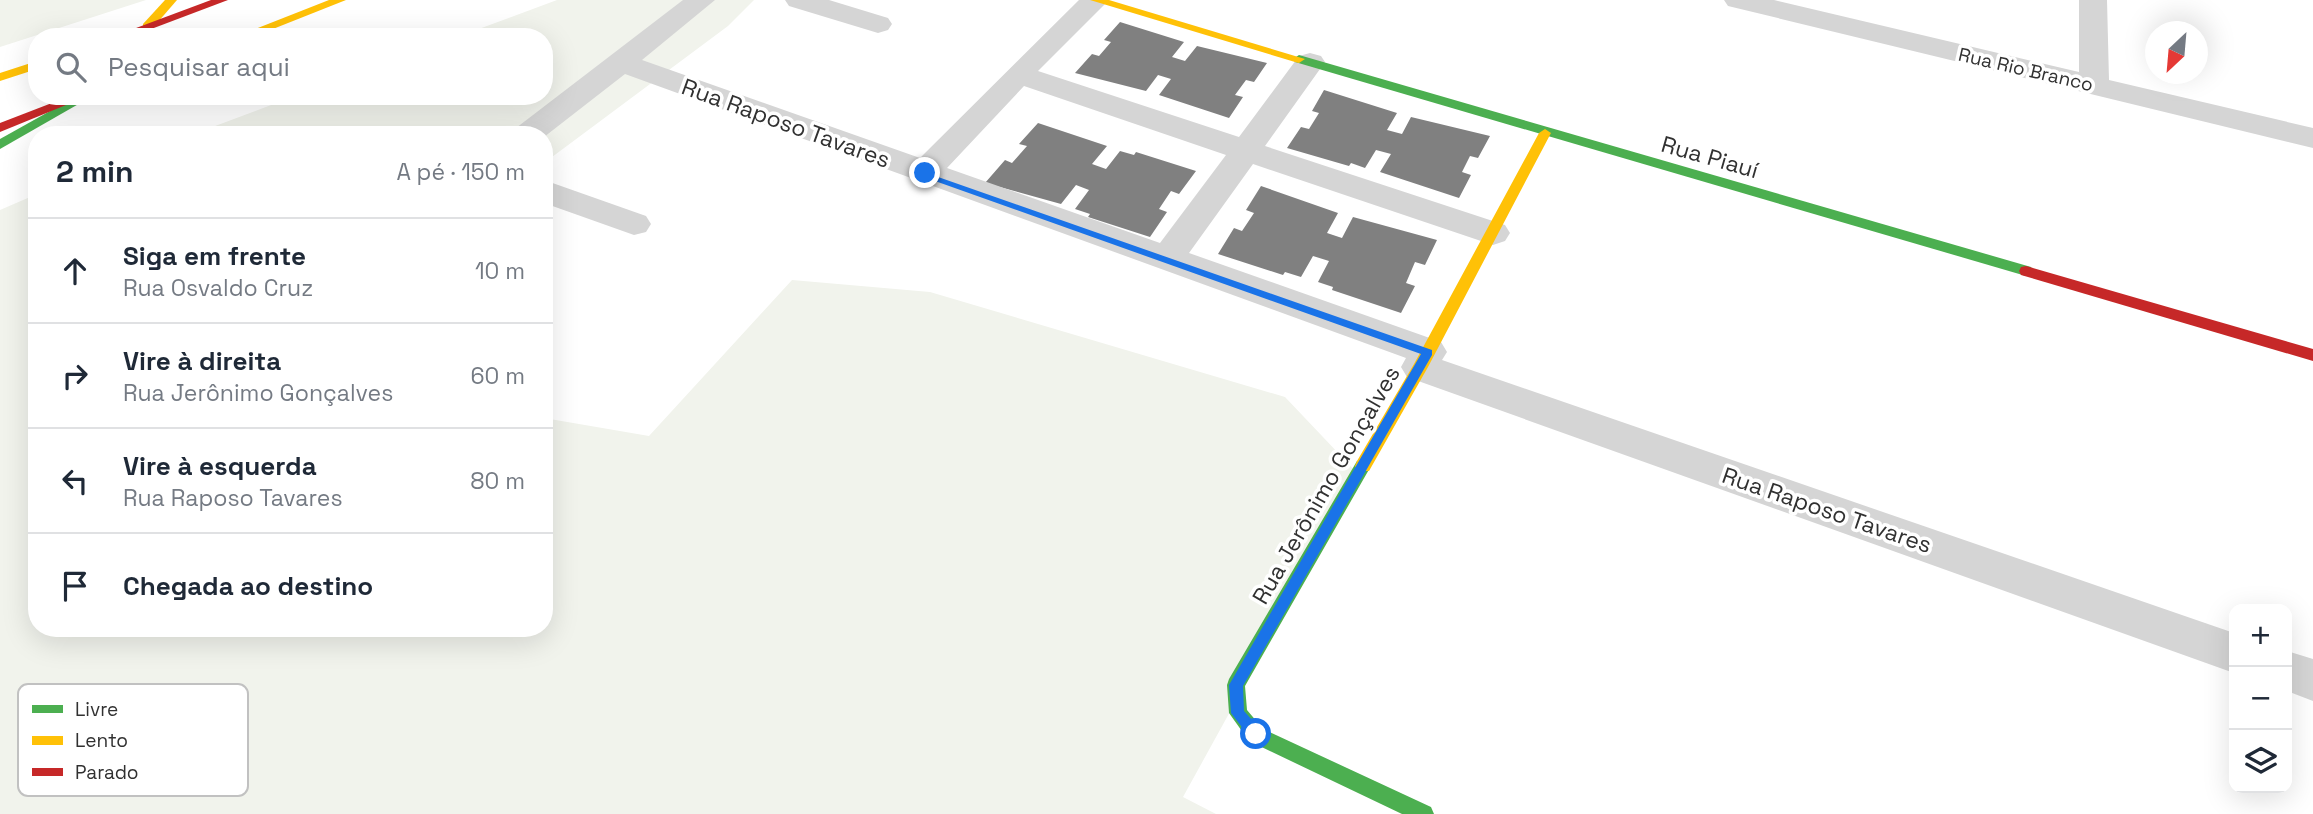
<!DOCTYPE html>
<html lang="pt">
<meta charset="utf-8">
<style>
body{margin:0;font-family:"Space Grotesk",sans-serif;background:#f6f6f7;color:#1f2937}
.controls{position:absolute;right:21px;bottom:21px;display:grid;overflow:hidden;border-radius:14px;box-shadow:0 7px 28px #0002}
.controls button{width:63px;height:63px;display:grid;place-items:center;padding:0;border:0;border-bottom:2px solid #e0e1e3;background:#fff;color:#1f2937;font:35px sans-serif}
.compass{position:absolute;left:2145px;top:21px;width:63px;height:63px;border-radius:50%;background:#fff;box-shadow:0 7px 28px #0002;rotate:206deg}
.stop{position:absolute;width:21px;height:21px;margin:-16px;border:5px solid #1a73e8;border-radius:50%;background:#fff}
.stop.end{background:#1a73e8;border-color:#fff;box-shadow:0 2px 7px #0008}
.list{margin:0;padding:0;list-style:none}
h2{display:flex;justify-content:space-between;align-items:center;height:91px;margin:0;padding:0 28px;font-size:30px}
h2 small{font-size:23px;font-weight:400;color:#747a83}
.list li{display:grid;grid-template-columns:46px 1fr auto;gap:21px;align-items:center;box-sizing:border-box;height:105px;padding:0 28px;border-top:2px solid #e0e1e3}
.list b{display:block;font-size:26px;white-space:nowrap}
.list p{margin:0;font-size:23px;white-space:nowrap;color:#747a83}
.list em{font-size:23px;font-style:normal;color:#747a83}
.icon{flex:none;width:38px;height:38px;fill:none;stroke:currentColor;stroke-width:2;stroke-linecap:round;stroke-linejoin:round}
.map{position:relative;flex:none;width:2313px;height:814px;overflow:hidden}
.search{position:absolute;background:#fff;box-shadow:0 7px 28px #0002;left:28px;top:28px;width:525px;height:77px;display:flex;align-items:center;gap:18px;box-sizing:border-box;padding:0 24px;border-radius:28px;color:#747a83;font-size:26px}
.panel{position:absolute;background:#fff;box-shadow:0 7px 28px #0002;left:28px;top:126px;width:525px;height:511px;border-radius:28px}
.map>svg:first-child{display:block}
.green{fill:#f1f3ec}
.building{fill:#808080}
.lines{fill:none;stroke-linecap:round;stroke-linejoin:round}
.street{fill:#d5d5d5;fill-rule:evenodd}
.fast{fill:#4caf50;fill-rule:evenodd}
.slow{fill:#ffc107;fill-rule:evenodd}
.jam{fill:#c62828;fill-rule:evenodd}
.route{fill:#1a73e8}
.labels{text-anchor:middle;stroke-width:7;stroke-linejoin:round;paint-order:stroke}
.far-street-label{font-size:19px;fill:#313131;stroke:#fff}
.street-label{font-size:23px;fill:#313131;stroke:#fff}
.key{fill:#fff;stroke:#c1c1c1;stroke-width:2}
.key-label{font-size:19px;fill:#313131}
</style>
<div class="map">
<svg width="2313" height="814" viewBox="0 0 2313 814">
<rect width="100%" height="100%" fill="#fff"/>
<g class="green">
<path d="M0 0H146L0 47Z"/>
<path d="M557 0H754L728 26 544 163V135H191L295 96H544V37H457Z"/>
<path d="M37 194V628H544V418L649 436 792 280 930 292 1285 397 1360 476 1183 797 1216 814H0V210Z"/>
</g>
<g class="building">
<path d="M1120 22 1184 42 1172 57 1185 61 1197 46 1267 63 1254 82 1246 80 1235 95 1243 97 1229 118 1159 95 1171 79 1158 75 1146 91 1075 73 1092 54 1099 56 1111 42 1104 40Z"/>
<path d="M1324 90 1397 113 1387 130 1402 134 1411 117 1490 136 1478 158 1470 156 1462 172 1471 175 1459 198 1380 172 1391 154 1376 150 1365 168 1351 163 1349 166 1287 148 1301 127 1309 129 1319 113 1312 111Z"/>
<path d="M1038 123 1107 146 1092 164 1106 169 1120 151 1134 155 1136 152 1196 171 1179 194 1171 191 1159 209 1167 212 1150 237 1088 217 1090 214 1075 209 1089 190 1076 185 1061 204 985 183 1005 160 1012 163 1027 146 1019 144Z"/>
<path d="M1261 186 1338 213 1327 233 1342 238 1353 217 1437 240 1425 265 1415 262 1406 283 1415 286 1401 313 1332 290 1333 287 1318 282 1329 261 1313 256 1301 277 1285 272 1283 275 1218 254 1234 228 1242 231 1254 213 1246 210Z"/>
</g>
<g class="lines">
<g class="street">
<path d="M683 0H715L642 60 920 158 1079 0H1109L1038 71 1239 137 1299 56 1310 53 1321 56 1325 62 1265 146 1505 225 1510 233 1505 241 1493 245 1481 241 1253 164 1189 253 1441 342 1447 352 1442 360 2234 633V673L1407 377 1401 367 1406 358 625 74 544 137V135H511L516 128ZM1024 86 1226 155 1160 243 947 168Z"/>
<path d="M785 0H829L888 18 892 24 888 30 878 33 789 6Z"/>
<path d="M1724 0H1774L2079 72V0H2107L2109 80 2313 128V148L1728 6Z"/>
<path d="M544 180 646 216 651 224 646 232 634 235 544 203Z"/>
<path d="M2287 651 2313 659V701L2287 691Z"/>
</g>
<g class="fast">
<path d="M1299 55 2031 267 2033 271 2026 276 1295 62 1293 59Z"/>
<path d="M77 96 89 98 0 149V139Z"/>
<path d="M1363 459 1369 461 1371 466 1245 686 1247 710 1263 729 1431 807 1434 814H1402L1249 741 1229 713 1227 685 1229 679 1357 461Z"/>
</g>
<g class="slow">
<path d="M165 0H177L151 30H143V24Z"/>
<path d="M329 0H346L253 37H235Z"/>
<path d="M1090 0H1109L1305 59 1299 63 1295 62Z"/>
<path d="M37 61V69L0 81V73Z"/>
<path d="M1545 129 1551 133 1428 367 1369 471H1357L1355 466 1357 461 1414 364 1539 133Z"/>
</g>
<g class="jam">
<path d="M211 0H228L130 37H112Z"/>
<path d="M70 96H88L0 132V123Z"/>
<path d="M2026 266 2313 349V361L2021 275 2019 271 2021 267Z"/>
</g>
</g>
<path class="route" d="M921 171 1432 350V355L1243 686 1244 711 1261 730V739H1251L1231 713 1229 685 1421 354 921 176Z"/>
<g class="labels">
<g class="far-street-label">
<text transform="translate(2026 69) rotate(13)" y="7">Rua Rio Branco</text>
</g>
<g class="street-label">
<text transform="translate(786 123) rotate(20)" y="8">Rua Raposo Tavares</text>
<text transform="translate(1710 157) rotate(16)" y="8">Rua Piauí</text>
<text transform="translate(1326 485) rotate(-60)" y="8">Rua Jerônimo Gonçalves</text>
<text transform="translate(1827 510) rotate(19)" y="8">Rua Raposo Tavares</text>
</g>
</g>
<rect x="18" y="684" width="230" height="112" rx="10" class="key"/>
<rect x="32" y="705" width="31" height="8" fill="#4caf50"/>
<rect x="32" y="736" width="31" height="9" fill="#ffc107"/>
<rect x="32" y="768" width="31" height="8" fill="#c62828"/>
<g class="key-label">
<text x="75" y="716">Livre</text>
<text x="75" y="747">Lento</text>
<text x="75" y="779">Parado</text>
</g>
</svg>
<div class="controls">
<button>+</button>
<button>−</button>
<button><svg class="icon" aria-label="layers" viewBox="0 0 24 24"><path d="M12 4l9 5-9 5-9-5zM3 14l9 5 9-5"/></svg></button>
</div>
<svg class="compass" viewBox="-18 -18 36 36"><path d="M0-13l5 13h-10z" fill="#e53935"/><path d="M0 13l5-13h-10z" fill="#747a83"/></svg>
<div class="stop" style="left:1256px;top:734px"></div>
<div class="stop end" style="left:925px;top:173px"></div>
<div class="search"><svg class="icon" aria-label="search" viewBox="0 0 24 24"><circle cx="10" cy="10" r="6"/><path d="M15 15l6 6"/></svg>Pesquisar aqui</div>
<section class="panel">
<h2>2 min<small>A pé · 150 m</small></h2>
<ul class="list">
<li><svg class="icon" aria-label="ahead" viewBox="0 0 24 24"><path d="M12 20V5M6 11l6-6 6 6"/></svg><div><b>Siga em frente</b><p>Rua Osvaldo Cruz</p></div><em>10 m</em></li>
<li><svg class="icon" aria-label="right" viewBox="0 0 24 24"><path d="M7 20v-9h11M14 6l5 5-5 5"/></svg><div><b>Vire à direita</b><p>Rua Jerônimo Gonçalves</p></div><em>60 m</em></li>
<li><svg class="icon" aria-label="left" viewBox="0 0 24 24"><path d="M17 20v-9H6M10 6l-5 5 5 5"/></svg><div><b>Vire à esquerda</b><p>Rua Raposo Tavares</p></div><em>80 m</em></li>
<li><svg class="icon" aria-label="arrive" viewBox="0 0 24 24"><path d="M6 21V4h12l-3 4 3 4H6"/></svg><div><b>Chegada ao destino</b></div></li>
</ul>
</section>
</div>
